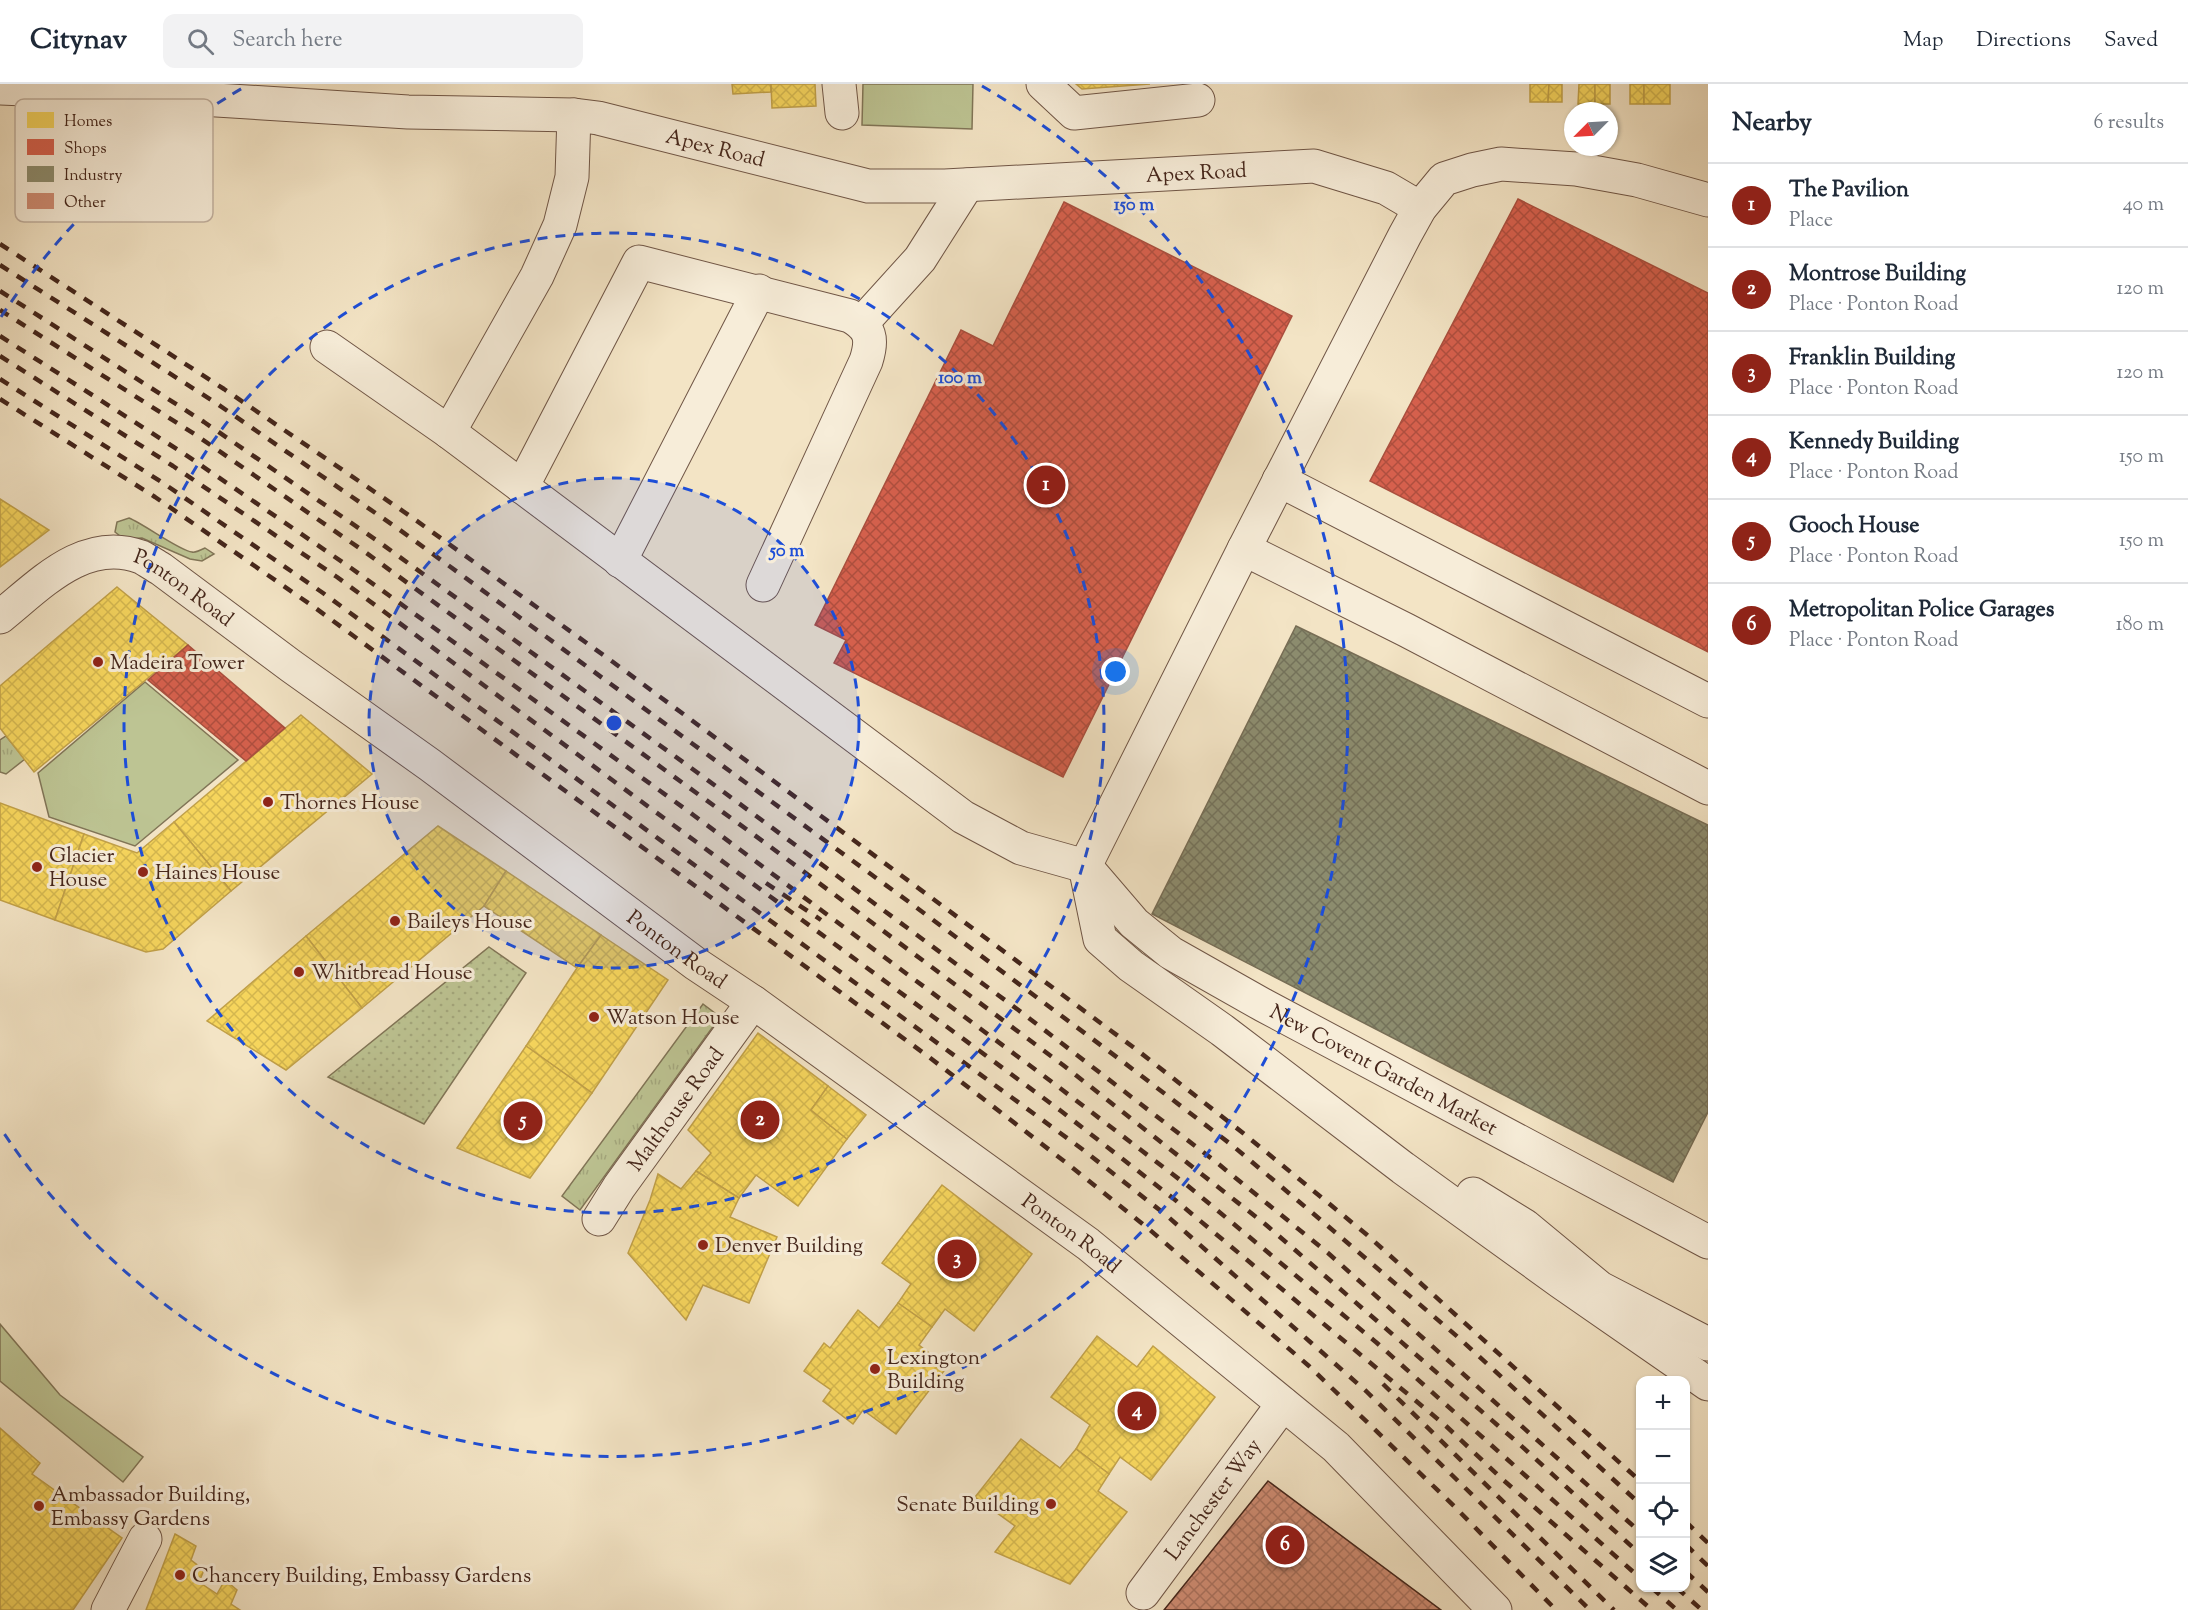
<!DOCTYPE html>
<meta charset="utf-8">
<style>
body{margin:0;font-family:"Sorts Mill Goudy",serif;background:#f2f2f3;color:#1f2937}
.controls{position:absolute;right:18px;bottom:18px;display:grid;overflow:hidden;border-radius:12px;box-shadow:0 2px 4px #0004}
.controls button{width:54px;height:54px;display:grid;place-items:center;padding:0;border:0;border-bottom:2px solid #e0e1e3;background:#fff;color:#1f2937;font:30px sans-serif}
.compass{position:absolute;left:1564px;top:18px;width:54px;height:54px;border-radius:50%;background:#fff;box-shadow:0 2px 4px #0004;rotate:246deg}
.you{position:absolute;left:1116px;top:588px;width:21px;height:21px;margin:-15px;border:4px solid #fff;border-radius:50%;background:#1a73e8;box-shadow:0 0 0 9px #1a73e833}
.badge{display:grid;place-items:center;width:39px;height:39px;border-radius:50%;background:#8f2418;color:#fff;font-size:20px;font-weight:700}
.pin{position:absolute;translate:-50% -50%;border:3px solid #fff;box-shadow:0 2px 6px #0006}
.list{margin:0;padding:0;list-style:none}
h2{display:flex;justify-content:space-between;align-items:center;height:78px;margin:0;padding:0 24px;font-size:26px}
h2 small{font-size:20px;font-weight:400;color:#747a83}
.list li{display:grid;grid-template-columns:39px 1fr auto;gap:18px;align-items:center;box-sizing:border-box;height:84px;padding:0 24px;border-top:2px solid #e0e1e3}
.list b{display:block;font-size:22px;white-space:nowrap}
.list p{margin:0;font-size:20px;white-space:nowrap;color:#747a83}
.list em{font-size:20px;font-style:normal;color:#747a83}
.icon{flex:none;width:33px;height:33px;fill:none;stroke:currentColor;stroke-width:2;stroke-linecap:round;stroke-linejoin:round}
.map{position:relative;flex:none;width:1708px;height:1526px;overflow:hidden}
header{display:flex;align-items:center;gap:36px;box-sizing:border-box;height:84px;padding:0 30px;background:#fff;border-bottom:2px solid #e0e1e3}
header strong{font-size:28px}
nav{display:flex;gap:33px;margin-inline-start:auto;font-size:21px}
.search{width:420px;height:54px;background:#f2f2f3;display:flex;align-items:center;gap:15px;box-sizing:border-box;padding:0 21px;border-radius:12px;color:#747a83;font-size:22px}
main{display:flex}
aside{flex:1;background:#fff}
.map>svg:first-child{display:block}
.grass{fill:url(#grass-tufts);stroke:#817557;stroke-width:1.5}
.park{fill:url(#park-dots);stroke:#817557;stroke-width:1.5}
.garden{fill:#bdc493;stroke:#817557;stroke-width:1.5}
.homes{fill:url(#homes-cross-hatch);stroke:#c1a048;stroke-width:1.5}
.shops{fill:url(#shops-cross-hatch);stroke:#aa4f3e;stroke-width:1.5}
.industry{fill:url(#industry-cross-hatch);stroke:#776d55;stroke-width:1.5}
.building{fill:url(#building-cross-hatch);stroke:#45261b;stroke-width:1.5}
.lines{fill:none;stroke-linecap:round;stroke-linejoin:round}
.minor-casing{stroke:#705646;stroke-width:35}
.minor{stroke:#f7edd9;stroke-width:33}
.rail{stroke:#45261b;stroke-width:4.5;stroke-dasharray:10 10;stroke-linecap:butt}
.ring{fill:none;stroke:#1d4ed8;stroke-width:3;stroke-dasharray:10 8}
.poi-dot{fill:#8f2418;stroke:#f7edd9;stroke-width:2}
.labels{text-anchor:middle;stroke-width:6;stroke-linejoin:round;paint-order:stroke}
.street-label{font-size:21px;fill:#45261b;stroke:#f7edd9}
.poi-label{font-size:21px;fill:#45261b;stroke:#f7edd9;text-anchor:start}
.key{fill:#f7edd9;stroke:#c2b1a0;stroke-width:1.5}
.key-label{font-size:16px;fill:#45261b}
.centre{fill:#1d4ed8;stroke:#f7edd9;stroke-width:3}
.ring-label{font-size:18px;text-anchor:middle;font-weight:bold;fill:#1d4ed8;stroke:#f7edd9;stroke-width:6;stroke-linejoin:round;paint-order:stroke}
</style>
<header>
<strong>Citynav</strong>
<div class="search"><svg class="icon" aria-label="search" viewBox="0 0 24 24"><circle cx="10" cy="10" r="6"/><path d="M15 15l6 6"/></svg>Search here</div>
<nav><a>Map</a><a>Directions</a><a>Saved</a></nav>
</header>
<main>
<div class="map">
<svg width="1708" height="1526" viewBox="0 0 1708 1526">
<defs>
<pattern id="grass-tufts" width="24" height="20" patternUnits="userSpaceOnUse" patternTransform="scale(1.5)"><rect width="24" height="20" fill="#bdc493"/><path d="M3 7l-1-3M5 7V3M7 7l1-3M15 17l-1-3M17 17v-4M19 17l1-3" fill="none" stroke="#a4a87e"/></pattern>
<pattern id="park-dots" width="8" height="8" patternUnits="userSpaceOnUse" patternTransform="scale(1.5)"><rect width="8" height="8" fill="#bdc493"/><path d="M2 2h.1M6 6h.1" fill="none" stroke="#a4a87e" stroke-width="1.8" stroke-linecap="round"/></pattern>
<pattern id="homes-cross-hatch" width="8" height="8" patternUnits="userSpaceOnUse" patternTransform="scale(1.5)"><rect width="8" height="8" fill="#f6d55c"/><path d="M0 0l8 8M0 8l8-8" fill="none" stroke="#d4b74f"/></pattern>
<pattern id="shops-cross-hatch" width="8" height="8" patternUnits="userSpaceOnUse" patternTransform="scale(1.5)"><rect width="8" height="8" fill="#d6604d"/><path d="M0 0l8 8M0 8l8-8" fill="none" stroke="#af4f3f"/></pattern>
<pattern id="industry-cross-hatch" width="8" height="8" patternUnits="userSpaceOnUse" patternTransform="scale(1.5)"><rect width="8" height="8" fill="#8c8c6e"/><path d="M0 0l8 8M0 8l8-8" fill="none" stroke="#74725a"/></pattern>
<pattern id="building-cross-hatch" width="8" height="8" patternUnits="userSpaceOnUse" patternTransform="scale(1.5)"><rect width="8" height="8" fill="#cf8c73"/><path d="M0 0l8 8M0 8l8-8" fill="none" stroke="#aa725e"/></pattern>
</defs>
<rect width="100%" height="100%" fill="#f3e4c5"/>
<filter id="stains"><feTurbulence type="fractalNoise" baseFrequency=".00333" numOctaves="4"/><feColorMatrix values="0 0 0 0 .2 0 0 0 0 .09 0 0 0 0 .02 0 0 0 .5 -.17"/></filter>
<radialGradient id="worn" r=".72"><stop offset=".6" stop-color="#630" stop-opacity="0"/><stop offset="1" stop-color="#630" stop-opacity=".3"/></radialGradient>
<g class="grass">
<path d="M129 434C144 440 180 467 192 468 195 469 201 466 205 464L214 470 202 477 190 475 142 454 124 455 115 448 117 438Z"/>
<path d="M6 652 25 675 6 690 0 688V656Z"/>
<path d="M703 920 720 933 580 1126 562 1112Z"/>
</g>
<path class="park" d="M489 863 526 889 424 1040 328 993Z"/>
<g class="garden">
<path d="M863 0H973L972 45 862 41Z"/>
<path d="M145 598 238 676 135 762 49 733 38 689Z"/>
<path d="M0 1240 60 1311 143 1373 123 1398 0 1297Z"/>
</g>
<g class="homes">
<path d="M732 0H771V8L733 10Z"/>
<path d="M771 0H815L816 22 772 24Z"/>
<path d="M1076 0H1150L1082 5Z"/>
<path d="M1530 0H1549L1548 18H1530Z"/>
<path d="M1549 0H1562V18H1548Z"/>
<path d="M1579 0H1595V20H1578Z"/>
<rect x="1595" y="0" width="15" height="20"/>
<rect x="1630" y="0" width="14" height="20"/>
<rect x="1644" y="0" width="26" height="20"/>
<path d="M0 415 49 446 0 483Z"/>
<path d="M117 503 188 561 34 688 0 644V602Z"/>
<path d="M301 631 372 690 231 807 174 738Z"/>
<path d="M0 719 84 750 55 836 0 816Z"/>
<path d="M174 738 231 807 163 865 146 868 55 836 84 750 137 769Z"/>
<path d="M438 742 506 787 484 822 362 924 306 852Z"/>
<path d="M506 787 601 851 577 884 484 822Z"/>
<path d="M601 851 668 896 592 1009 526 962 577 884Z"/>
<path d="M306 852 362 924 286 986 207 937Z"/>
<path d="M758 949 828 1002 811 1026 847 1055 798 1122 756 1091 739 1114 696 1087 711 1069 688 1046Z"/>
<path d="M526 962 592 1009 530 1094 457 1064Z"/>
<path d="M828 1002 866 1031 847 1055 811 1026Z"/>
<path d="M696 1087 739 1114 730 1133 777 1153 749 1219 703 1201 686 1236 628 1169 650 1116 658 1090 681 1105Z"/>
<path d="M942 1101 1032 1170 974 1247 945 1225 932 1243 898 1219 911 1200 882 1179Z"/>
<path d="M898 1219 932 1243 919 1261 947 1283 896 1350 863 1326 853 1340 823 1317 831 1306 804 1287 824 1259 830 1264 858 1226 879 1244Z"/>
<path d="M1097 1252 1137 1283 1153 1262 1215 1313 1151 1396 1120 1373 1109 1390 1076 1365 1090 1341 1051 1313Z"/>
<path d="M0 1344 40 1379 32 1390 122 1454 73 1526H0Z"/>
<path d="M1021 1355 1060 1384 1076 1365 1109 1390 1098 1407 1127 1428 1070 1500 995 1468 1015 1442 975 1413Z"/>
<path d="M175 1450 196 1462 191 1476 204 1486 199 1498 217 1510 225 1496 237 1506 231 1520 240 1526H146Z"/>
</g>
<g class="shops">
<path d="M1518 115 1708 209V568L1370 397Z"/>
<path d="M1064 118 1292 232 1063 693 834 579 846 556 815 541 961 246 993 262Z"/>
<path d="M188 561 285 644 246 677 148 596Z"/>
</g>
<path class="industry" d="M1296 542 1708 741V1028L1673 1098 1152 830Z"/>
<path class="building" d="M1268 1397 1441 1526H1164Z"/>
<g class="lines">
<defs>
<g id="minor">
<path d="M839 0 842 29"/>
<path d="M1043 0 1074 29 1198 16"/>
<path id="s1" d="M0 4 71 7 408 28 574 31 598 34 868 102H945L1314 82 1386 104 1420 124"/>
<path d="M1708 116 1637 96 1576 85 1501 80 1472 86 1444 95 1420 124 1405 151 1244 465 1085 782 1100 855 1131 882 1222 946 1403 1084 1561 1198 1708 1300"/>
<path d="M862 239 920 175 967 101"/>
<path d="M327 263 449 348 963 733 1021 764 1085 782"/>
<path d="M449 348 537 192 560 141 572 93 574 31"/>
<path d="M1279 396 1708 617"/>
<path d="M522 403 639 178 850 232C871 244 873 255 866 277L763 501"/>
<path d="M1244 465 1406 546 1708 704"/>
<path d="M620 477 759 207"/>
<path id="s2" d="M0 533C40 501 84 452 141 473 147 476 154 481 161 485L291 582 430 681 696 880 753 918 1088 1160 1336 1363 1495 1526"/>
<path id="s3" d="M1086 783 1134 839 1171 869 1263 921 1708 1158"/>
<path d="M1473 1110 1525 1142 1600 1204 1708 1260"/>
<path id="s4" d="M599 1135 619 1103 753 918"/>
<path id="s5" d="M1143 1509 1283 1320"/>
<path d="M108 1526 145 1455"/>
</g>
</defs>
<use href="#minor" class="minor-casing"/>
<use href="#minor" class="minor"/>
<g class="rail">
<path d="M0 160 224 305 410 432 613 578 1137 966 1243 1049 1366 1150 1640 1397"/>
<path d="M0 181 216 319 400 446 909 818 1122 977 1233 1062 1322 1137 1459 1254 1640 1420"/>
<path d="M0 207 204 338 379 458 698 689 1021 928 1216 1078 1328 1169 1640 1448"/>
<path d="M0 226 196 351 365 468 768 761 1063 981 1265 1140 1517 1358 1640 1470"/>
<path d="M0 252 183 369 351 484 688 727 1052 998 1188 1102 1377 1259 1640 1494"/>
<path d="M0 272 173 382 337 493 1061 1027 1174 1115 1446 1342 1501 1394 1652 1526"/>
<path d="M0 295 163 399 323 509 1082 1065 1166 1131 1366 1307 1590 1526"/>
<path d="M0 315 155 413 314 523 929 973 1069 1081 1150 1146 1309 1282 1454 1422 1556 1526"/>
<path d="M766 799 821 836"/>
<path d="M1383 1300 1614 1526"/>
<path d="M1686 1438 1708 1459"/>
<path d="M1686 1461 1708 1482"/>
<path d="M1686 1488 1708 1508"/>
<path d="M1652 1504 1677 1526"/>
<path d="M1677 1504 1702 1526"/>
</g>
</g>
<circle cx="614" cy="639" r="245" fill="#1d4ed8" fill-opacity=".12"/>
<g class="ring">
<circle cx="614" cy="639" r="245"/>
<circle cx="614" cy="639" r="490"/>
<path d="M1 233A735 735 0 0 1 246 2M982 2A735 735 0 1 1 1 1045"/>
</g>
<g class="poi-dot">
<circle cx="98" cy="578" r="6"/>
<circle cx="268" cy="718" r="6"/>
<circle cx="37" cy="783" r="6"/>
<circle cx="143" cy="788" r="6"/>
<circle cx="395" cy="837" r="6"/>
<circle cx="299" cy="888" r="6"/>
<circle cx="594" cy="933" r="6"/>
<circle cx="703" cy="1161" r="6"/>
<circle cx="875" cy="1285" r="6"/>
<circle cx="1051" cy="1420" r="6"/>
<circle cx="39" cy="1422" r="6"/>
<circle cx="180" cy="1491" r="6"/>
</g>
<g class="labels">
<g class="street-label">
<text dy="7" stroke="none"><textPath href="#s1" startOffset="720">Apex Road</textPath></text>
<text dy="7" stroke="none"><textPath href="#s1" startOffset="1206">Apex Road</textPath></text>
<text dy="7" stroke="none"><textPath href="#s2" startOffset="214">Ponton Road</textPath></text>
<text dy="7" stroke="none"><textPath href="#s2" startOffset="826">Ponton Road</textPath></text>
<text dy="7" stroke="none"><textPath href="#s3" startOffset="364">New Covent Garden Market</textPath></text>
<text dy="7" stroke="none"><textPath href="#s4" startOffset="134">Malthouse Road</textPath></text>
<text dy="7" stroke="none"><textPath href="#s2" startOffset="1312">Ponton Road</textPath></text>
<text dy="7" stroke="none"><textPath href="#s5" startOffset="117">Lanchester Way</textPath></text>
</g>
<g class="poi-label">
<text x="110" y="585">Madeira Tower</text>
<text x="280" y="725">Thornes House</text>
<text x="49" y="778">Glacier<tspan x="49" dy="24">House</tspan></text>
<text x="155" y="795">Haines House</text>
<text x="407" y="844">Baileys House</text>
<text x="311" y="895">Whitbread House</text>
<text x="606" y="940">Watson House</text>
<text x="715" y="1168">Denver Building</text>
<text x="887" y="1280">Lexington<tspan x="887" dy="24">Building</tspan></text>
<text x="51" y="1417">Ambassador Building,<tspan x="51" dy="24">Embassy Gardens</tspan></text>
<text x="1039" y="1427" text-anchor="end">Senate Building</text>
<text x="192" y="1498">Chancery Building, Embassy Gardens</text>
</g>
</g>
<rect x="15" y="15" width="198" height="123" rx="9" class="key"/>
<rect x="27" y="28" width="27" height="16" fill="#f6d55c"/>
<rect x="27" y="55" width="27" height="16" fill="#d6604d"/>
<rect x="27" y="82" width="27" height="16" fill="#8c8c6e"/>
<rect x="27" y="109" width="27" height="16" fill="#cf8c73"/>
<g class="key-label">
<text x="64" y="42">Homes</text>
<text x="64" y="69">Shops</text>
<text x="64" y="96">Industry</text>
<text x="64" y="123">Other</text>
</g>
<circle cx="614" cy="639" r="9" class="centre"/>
<g class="ring-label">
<text x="1134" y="126">150 m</text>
<text x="960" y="299">100 m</text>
<text x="787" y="472">50 m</text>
</g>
<rect width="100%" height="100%" filter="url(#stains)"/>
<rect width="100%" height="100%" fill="url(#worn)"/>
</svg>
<div class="controls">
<button>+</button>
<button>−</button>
<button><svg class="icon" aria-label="locate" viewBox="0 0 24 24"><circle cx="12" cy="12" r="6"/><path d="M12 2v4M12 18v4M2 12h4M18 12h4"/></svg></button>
<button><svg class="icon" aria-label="layers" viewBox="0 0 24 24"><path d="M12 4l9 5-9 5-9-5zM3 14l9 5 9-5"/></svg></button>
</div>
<svg class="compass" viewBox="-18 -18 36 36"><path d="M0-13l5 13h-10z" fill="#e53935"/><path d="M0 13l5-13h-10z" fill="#747a83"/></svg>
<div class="you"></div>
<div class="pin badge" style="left:1046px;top:401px">1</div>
<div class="pin badge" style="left:760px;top:1036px">2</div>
<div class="pin badge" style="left:957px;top:1175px">3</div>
<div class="pin badge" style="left:1137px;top:1327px">4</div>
<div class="pin badge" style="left:523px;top:1037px">5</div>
<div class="pin badge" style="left:1285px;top:1461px">6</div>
</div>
<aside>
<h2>Nearby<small>6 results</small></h2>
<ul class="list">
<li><span class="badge">1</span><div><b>The Pavilion</b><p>Place</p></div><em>40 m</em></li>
<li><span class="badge">2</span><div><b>Montrose Building</b><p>Place · Ponton Road</p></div><em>120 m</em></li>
<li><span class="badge">3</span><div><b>Franklin Building</b><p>Place · Ponton Road</p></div><em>120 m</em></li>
<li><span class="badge">4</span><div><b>Kennedy Building</b><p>Place · Ponton Road</p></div><em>150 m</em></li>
<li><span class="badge">5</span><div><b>Gooch House</b><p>Place · Ponton Road</p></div><em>150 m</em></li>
<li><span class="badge">6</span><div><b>Metropolitan Police Garages</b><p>Place · Ponton Road</p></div><em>180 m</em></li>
</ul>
</aside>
</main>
